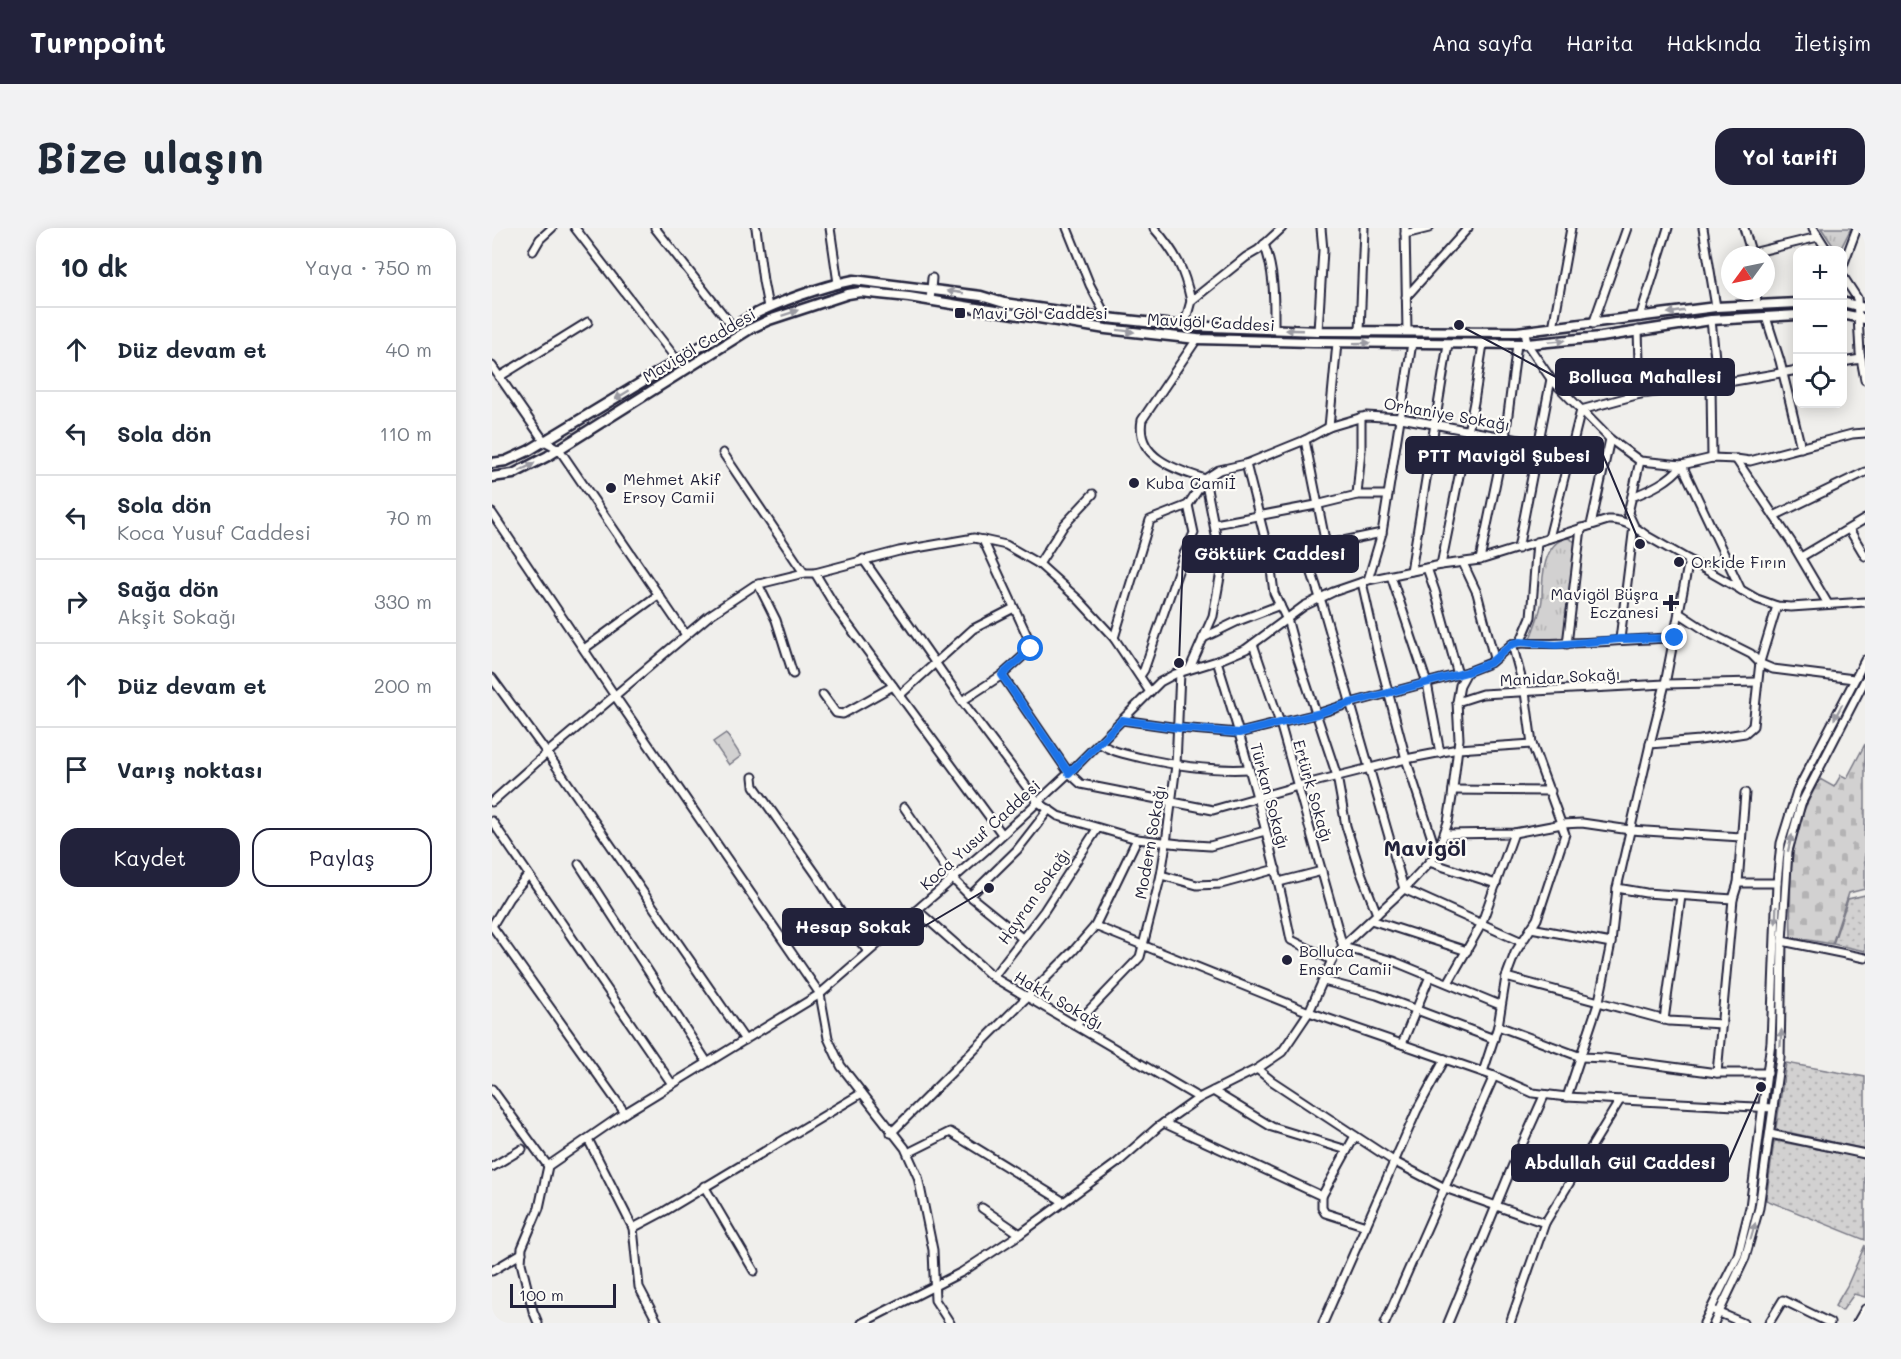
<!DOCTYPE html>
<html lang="tr">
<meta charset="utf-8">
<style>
body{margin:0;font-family:Mali,sans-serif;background:#f2f2f3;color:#1f2937}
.controls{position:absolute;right:18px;top:18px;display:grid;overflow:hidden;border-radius:12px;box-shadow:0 3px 15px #0003}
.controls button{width:54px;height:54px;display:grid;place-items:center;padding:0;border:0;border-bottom:2px solid #e0e1e3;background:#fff;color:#1f2937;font:30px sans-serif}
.compass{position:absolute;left:1229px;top:18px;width:54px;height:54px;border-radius:50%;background:#fff;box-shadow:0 3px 15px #0003;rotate:237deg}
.scale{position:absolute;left:18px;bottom:15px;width:106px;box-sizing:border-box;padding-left:6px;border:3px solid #22223b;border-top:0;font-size:16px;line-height:21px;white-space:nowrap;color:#22223b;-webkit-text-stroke:4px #fdfcf7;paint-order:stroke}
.stop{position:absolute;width:18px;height:18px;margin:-14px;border:4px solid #1a73e8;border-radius:50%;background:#fff}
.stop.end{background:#1a73e8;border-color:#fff;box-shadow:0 2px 6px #0008}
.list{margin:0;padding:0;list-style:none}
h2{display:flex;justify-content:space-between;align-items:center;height:78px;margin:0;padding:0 24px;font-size:26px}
h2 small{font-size:20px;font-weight:400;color:#747a83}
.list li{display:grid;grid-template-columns:39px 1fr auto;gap:18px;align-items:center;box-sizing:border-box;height:84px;padding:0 24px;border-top:2px solid #e0e1e3}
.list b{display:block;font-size:22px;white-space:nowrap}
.list p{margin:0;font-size:20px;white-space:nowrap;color:#747a83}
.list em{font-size:20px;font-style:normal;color:#747a83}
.actions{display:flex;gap:12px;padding:18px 24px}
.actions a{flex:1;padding:14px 0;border:2px solid #22223b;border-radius:18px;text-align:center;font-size:21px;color:#22223b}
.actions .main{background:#22223b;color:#fff}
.icon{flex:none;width:33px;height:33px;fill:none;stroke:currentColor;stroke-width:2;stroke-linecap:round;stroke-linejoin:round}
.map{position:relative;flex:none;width:1373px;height:1095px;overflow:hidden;border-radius:18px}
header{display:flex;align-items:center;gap:36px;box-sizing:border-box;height:84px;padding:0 30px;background:#22223b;color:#fff}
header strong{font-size:28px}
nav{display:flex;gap:33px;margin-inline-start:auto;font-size:21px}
.intro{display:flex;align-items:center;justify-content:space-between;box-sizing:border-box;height:144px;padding:0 36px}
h1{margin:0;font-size:42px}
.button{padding:15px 27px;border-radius:18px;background:#22223b;color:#fff;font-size:21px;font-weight:700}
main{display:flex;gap:36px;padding:0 36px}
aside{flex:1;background:#fff;border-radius:18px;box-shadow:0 3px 15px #0003}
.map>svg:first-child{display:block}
.grass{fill:url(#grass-dots);stroke:#7a7a86;stroke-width:1.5}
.cemetery{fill:url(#cemetery-stones);stroke:#7a7a86;stroke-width:1.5}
.park{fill:url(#park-tufts);stroke:#7a7a86;stroke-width:1.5}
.garden{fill:#d2d1d1;stroke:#7a7a86;stroke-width:1.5}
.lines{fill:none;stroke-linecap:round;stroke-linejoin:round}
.minor-casing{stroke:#22223b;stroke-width:11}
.major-casing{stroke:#22223b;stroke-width:13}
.minor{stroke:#fdfcf7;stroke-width:7}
.major{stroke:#fdfcf7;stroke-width:8}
.oneway{fill:#9a9aa2}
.route{stroke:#1a73e8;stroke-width:8}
.poi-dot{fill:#22223b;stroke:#fdfcf7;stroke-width:2}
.labels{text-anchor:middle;stroke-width:4.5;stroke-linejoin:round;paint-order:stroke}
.poi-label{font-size:16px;fill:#22223b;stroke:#fdfcf7;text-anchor:start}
.street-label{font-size:16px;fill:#22223b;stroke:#fdfcf7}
.district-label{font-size:22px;font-weight:bold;fill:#22223b;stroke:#fdfcf7}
.leader{fill:none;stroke:#22223b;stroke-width:2}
.callout-dot{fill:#22223b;stroke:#fdfcf7;stroke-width:2}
.callout{fill:#22223b;stroke:#22223b;stroke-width:2}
.callout-label{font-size:18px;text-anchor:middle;font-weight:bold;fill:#fff}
</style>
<header>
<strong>Turnpoint</strong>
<nav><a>Ana sayfa</a><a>Harita</a><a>Hakkında</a><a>İletişim</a></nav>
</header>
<div class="intro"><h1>Bize ulaşın</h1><a class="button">Yol tarifi</a></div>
<main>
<aside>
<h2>10 dk<small>Yaya · 750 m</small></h2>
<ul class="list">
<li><svg class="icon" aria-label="ahead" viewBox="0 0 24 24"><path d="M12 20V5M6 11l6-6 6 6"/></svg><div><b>Düz devam et</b></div><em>40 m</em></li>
<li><svg class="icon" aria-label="left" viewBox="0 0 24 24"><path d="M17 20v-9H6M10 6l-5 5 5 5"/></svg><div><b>Sola dön</b></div><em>110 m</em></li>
<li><svg class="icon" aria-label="left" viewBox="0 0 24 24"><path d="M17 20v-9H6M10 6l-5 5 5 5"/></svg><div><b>Sola dön</b><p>Koca Yusuf Caddesi</p></div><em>70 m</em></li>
<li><svg class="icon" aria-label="right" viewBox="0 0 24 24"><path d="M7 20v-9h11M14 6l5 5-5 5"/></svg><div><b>Sağa dön</b><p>Akşit Sokağı</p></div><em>330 m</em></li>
<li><svg class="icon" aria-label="ahead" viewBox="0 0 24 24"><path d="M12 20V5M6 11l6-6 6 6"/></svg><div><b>Düz devam et</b></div><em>200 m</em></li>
<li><svg class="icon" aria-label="arrive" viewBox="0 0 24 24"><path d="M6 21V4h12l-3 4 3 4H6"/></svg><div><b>Varış noktası</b></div></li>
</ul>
<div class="actions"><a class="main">Kaydet</a><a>Paylaş</a></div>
</aside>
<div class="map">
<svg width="1373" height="1095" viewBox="0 0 1373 1095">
<defs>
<pattern id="grass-dots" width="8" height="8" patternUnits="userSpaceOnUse" patternTransform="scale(1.5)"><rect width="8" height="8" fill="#d2d1d1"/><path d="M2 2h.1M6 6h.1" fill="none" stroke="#b4b3b4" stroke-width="1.8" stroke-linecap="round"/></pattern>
<pattern id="cemetery-stones" width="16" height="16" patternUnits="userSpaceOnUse" patternTransform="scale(1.5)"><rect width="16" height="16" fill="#d2d1d1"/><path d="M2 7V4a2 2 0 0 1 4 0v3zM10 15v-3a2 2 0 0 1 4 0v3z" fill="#b4b3b4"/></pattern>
<pattern id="park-tufts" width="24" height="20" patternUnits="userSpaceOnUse" patternTransform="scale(1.5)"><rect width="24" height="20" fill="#d2d1d1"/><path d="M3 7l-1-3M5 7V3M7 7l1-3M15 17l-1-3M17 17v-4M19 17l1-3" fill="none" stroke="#b4b3b4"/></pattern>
</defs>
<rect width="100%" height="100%" fill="#f0efec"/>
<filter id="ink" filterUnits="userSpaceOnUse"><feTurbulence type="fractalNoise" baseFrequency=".0167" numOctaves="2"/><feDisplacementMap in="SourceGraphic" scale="12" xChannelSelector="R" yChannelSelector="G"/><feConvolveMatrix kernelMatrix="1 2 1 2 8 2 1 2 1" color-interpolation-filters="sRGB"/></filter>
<g filter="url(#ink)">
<g class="grass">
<path d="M1373 667V723L1341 716 1356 671Z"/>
<path d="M1294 835 1373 849V921L1286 902 1284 900Z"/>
<path d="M1284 913 1373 930V1012L1274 972 1282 914Z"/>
<path d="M1373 1017V1069L1362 1066 1350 1083 1343 1078 1355 1058Z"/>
</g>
<path class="cemetery" d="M1373 516V661L1357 665 1340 716 1299 709C1298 667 1296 624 1311 585 1316 573 1322 562 1328 551L1342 559 1349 547 1355 550Z"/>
<g class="park">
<path d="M1329 0H1359L1348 22H1344Z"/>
<path d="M1076 310 1082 313 1086 318 1071 411H1038C1042 399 1050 382 1050 370 1050 351 1051 313 1076 310Z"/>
</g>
<path class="garden" d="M234 505 249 528 237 537 221 514Z"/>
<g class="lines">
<defs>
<g id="minor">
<path d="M83 0 185 132"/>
<path d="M163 0 240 98"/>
<path d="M264 0 271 53 276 79"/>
<path d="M338 0 346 55"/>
<path d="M575 0 598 57 615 90"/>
<path d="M662 0C684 25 692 41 699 73"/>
<path d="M913 0 915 103"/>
<path d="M1211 0 1224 79"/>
<path d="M1252 0 1260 27"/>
<path d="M1321 0 1335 22"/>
<path d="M913 6 937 0"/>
<path d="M772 16C783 44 782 72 782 101"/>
<path d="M41 23 48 11 60 0"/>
<path d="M1260 25 1326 9"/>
<path d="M1350 40 1365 0"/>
<path d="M1350 47 1365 70 1368 125 1373 152"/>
<path d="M1264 63 1265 76"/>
<path d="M914 69 976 0"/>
<path d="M438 73 440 50"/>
<path d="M1148 89 1176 0"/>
<path d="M1274 89 1288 133 1309 220"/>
<path d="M1219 92 1223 130 1219 157 1220 230"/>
<path d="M1101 96 1135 0"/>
<path d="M692 98 699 73 754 29 766 22 790 0"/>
<path d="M1061 100 1079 0"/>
<path d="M1146 102 1148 166"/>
<path d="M826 103 831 22 829 0"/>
<path d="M868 103 872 0"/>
<path d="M1033 103 1035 116 1059 151 1118 211 1148 233 1190 237 1220 230 1244 231 1258 233 1360 206 1373 205"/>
<path d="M1350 134 1369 131"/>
<path d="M0 138 52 213 67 221 194 407"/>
<path d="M7 149 96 94"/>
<path d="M837 199 845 115"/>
<path d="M813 212 834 317"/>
<path d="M231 225 312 345"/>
<path d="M1244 231 1300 315 1336 376"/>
<path d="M754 236 777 326 782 365 796 394 806 431 845 548 854 598 868 642 885 686"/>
<path d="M865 267 869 222V189"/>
<path d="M1140 269C1158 262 1178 253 1190 237L1249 362"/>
<path d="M0 285 123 468 328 766 336 810 349 838 413 920 426 949 441 1022 443 1072 458 1095"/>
<path d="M1282 288 1373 244"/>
<path d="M723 296 824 277 865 267H896"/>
<path d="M1099 297 1118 211"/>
<path d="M1357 301 1373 328"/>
<path d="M1057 310 1089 182 1148 166 1219 157 1306 142"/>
<path d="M812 321 830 376 912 661 1030 714"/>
<path d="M1026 321 1059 151"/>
<path d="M692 326 730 338 777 326 812 321 890 305"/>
<path d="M1309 329 1373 291"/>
<path d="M371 331 470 473 546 574 566 588 645 611 688 616 718 618 773 603"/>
<path d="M988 332 1013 210 1025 116"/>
<path d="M971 335 985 365 1002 430"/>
<path d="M547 336 572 297 601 266"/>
<path d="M949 337 982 174 991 116"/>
<path d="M935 340 943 363 966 447"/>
<path d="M919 343 956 116"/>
<path d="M323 345 346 383 510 606"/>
<path d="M899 348 935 455 948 525"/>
<path d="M876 352 890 305 920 115"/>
<path d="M870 354 885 422 914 531 945 626"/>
<path d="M266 356 284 392 301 446"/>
<path d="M1187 385 1219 406 1259 426 1269 436 1281 441 1362 451"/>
<path d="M622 410 658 292 696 277 713 251C685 242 643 230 650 192L705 111"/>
<path d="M711 410 746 393 788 377"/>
<path d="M1128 411 1142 298 1136 285 1148 233"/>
<path d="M1028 415C1080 418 1131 411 1183 410"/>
<path d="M761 416 788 495 851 719 901 733 1008 777"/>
<path d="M1075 416 1089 300"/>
<path d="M92 421 166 367"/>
<path d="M725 433C754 525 780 618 799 712L840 732"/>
<path d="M698 440 721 388 730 338 713 251 727 242 754 236 813 212 837 199 874 188 909 190 1038 214 1079 226"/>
<path d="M510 447 577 545 589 556 721 582 806 558 914 531 966 521 1040 516"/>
<path d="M648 448 652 442 692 326 702 305 696 277"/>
<path d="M0 450 55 525 253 812"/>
<path d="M331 467 344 485 351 486 401 458"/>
<path d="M408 467 481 401 522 380"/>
<path d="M470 473 510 447 539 421V416L491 312"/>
<path d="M965 474 990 466 1173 456 1265 454"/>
<path d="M630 492 687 500 747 505 825 486 859 475 975 444"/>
<path d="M607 515C620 524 634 526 650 530 686 538 720 543 757 541"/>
<path d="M1158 516 1208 512 1253 505 1261 498 1268 434 1285 378"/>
<path d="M261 549 262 558 324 646 369 715 376 723"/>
<path d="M961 562 1059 563"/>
<path d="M0 574 55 525 218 387 263 357 312 345H323L407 323 482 310 514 317 547 336 587 372 622 410 658 464"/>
<path d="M412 579 461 651 478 668 530 710"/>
<path d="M0 593 180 856"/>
<path d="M953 606 1022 605 1070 596 1090 595 1138 602 1249 609"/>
<path d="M937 634 1004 656"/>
<path d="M87 636 215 834"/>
<path d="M669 647 705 657 729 656 784 641"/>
<path d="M787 654 830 643"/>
<path d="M1246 655 1253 565"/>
<path d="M1125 660 1154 665 1241 671"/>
<path d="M478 668 525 622 557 581"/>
<path d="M425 682 501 749 707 870"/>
<path d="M879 692 975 723"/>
<path d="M0 698 133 885"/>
<path d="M0 698 17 670 36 647"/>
<path d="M603 698 817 784 1002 848 1041 865 1075 869 1281 880"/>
<path d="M1039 700 1119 715"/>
<path d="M1290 713 1373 730"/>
<path d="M501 749 552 683 605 601"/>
<path d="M1014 749 1177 793 1230 796"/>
<path d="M832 753 885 767 1002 811"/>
<path d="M956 755 989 697 1022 605"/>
<path d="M1172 792 1189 668"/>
<path d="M583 797 648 729 669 647 674 615 684 537 688 444"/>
<path d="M1006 798 1089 829 1113 830 1225 845H1276"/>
<path d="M910 816 938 748"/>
<path d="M765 841 780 853 903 934 953 960 1053 995"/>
<path d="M991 844 1006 798 1014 749 1023 725 1045 691 1073 606 1040 516 1033 464 1020 416"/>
<path d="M1225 845 1241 671 1246 655H1285"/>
<path d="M0 861 56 938"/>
<path d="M721 863 780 899 855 922"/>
<path d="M1075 869 1107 773 1119 715 1125 660 1159 512 1173 456 1197 332"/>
<path d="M672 895 830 968V980L833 985 874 998"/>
<path d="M399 905 582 722 603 698 645 611"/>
<path d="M1278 906 1373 926"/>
<path d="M96 911 141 1000 147 1059 166 1095"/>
<path d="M416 925 458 904 572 974"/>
<path d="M0 939 30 921"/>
<path d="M212 958 262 1043"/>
<path d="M830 968 863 908"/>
<path d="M490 980 528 1006"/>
<path d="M141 1000 173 983 370 865"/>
<path d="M0 1043 30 1025"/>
<path d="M1223 1083 1251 1095"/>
<path d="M46 1095 41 1083 29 1035 30 1020 47 980 56 938 133 885 328 766 494 622 577 545 668 454 683 446 725 433 754 421 812 378 841 364 876 352 949 337 988 332 1116 292C1132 291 1143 299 1155 308L1265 371 1285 378 1299 379 1373 374"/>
<path d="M370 1095 470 1044 528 1006 625 935 666 899 707 870 765 841 790 824 817 784 840 732 854 715 912 661 945 626 956 594 960 569 967 511 965 474 968 457 975 444 998 435 1020 416 1028 415 1039 389 1045 314"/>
<path d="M831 1095 925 882 953 831"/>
<path d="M893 1095 1002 848"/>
<path d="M956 1095 1020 939 1052 868"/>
<path d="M1018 1095 1053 995 1128 872"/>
<path d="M1212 1095 1246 1027 1258 979 1279 814 1285 655 1289 615 1305 563 1373 432"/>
<path d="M1222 1095 1253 1030 1267 980 1288 830 1290 713 1296 623 1309 576 1373 452"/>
<path d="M1277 1095 1291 1072 1338 1095"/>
<path d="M1365 1095 1373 1081"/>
</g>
<g id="major">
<path d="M1350 74 1373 80"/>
<path d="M1350 86 1373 91"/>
<path d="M0 235 14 233 36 223 259 88C286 74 331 58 362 52L489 68 512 75 615 90 692 98 826 103 1025 104 1224 79 1306 75"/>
<path d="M0 249 21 246 56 228 258 101 277 92 356 66 368 64 417 69 614 101 705 111 821 114 1035 116 1109 109 1219 92 1306 87"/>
</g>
</defs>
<use href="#minor" class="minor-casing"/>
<use href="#major" class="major-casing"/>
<use href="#minor" class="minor"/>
<use href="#major" class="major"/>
</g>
<defs><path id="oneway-solid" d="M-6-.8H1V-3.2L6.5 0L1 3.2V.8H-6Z" transform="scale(1.5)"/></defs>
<g class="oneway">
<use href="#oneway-solid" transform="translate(463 64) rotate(-172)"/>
<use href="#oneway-solid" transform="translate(1184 84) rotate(172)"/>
<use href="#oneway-solid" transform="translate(298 85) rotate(-19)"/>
<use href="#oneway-solid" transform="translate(802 102) rotate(-178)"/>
<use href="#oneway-solid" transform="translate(634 103) rotate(7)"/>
<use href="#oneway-solid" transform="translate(1065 113) rotate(-5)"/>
<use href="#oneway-solid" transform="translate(870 115) rotate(-1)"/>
<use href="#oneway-solid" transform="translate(130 167) rotate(148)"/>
<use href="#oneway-solid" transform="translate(35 239) rotate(-27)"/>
<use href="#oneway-solid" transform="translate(1346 484) rotate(118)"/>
<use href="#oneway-solid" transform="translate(1298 615) rotate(-76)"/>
<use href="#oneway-solid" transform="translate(1284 687) rotate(92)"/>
<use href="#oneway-solid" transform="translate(1289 810) rotate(-86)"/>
<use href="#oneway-solid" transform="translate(1261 1003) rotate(-74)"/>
</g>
</g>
<g class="lines" filter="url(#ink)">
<path class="route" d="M539 421 510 447 577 545 630 492 687 500 747 505 825 486 858 475 975 444 998 435 1020 416 1028 414 1064 417 1128 411 1183 410"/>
</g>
<g class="poi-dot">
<rect x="462" y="79" width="12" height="12" rx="3"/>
<circle cx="642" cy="255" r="6"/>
<circle cx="119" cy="260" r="6"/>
<circle cx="1187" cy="334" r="6"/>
<path d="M1176 366h6v6h6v6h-6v6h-6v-6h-6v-6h6z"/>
<circle cx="795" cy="732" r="6"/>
</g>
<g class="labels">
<g class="poi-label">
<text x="480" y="91">Mavi Göl Caddesi</text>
<text x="131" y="257">Mehmet Akif<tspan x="131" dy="18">Ersoy Camii</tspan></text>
<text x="654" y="261">Kuba Camiİ</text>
<text x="1199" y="340">Orkide Fırın</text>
<text x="1167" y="372" text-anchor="end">Mavigöl Büşra<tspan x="1167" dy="18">Eczanesi</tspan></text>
<text x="807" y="729">Bolluca<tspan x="807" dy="18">Ensar Camii</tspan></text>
</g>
<g class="street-label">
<text transform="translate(719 94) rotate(3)" y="6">Mavigöl Caddesi</text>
<text transform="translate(207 117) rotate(-31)" y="6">Mavigöl Caddesi</text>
<text transform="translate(955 186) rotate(10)" y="6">Orhaniye Sokağı</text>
<text transform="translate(1068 449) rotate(-3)" y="6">Manidar Sokağı</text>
<text transform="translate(821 563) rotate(74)" y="6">Ertürk Sokağı</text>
<text transform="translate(778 568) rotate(75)" y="6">Türkan Sokağı</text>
<text transform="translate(488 607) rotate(-42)" y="6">Koca Yusuf Caddesi</text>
<text transform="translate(658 614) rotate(-80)" y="6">Modern Sokağı</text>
<text transform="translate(542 668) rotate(-55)" y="6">Hayran Sokağı</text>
<text transform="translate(567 772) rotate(30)" y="6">Hakkı Sokağı</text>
</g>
<g class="district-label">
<text x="933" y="628">Mavigöl</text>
</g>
</g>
<path class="leader" d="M967 97L1064 149M1148 316L1111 227M687 435L691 326M497 660L431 699M1269 859L1236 935"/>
<g class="callout-dot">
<circle cx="967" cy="97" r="6"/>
<circle cx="1148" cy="316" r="6"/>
<circle cx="687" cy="435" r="6"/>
<circle cx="497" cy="660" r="6"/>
<circle cx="1269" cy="859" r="6"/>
</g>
<g class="callout">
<rect x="1064" y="131" width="178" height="36" rx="6"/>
<rect x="914" y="209" width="197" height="36" rx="6"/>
<rect x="691" y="308" width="175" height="36" rx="6"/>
<rect x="291" y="681" width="140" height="36" rx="6"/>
<rect x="1020" y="917" width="216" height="36" rx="6"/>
</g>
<g class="callout-label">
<text x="1153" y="155">Bolluca Mahallesi</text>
<text x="1012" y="234">PTT Mavigöl Şubesi</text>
<text x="778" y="332">Göktürk Caddesi</text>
<text x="361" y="705">Hesap Sokak</text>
<text x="1128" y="941">Abdullah Gül Caddesi</text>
</g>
</svg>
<div class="controls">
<button>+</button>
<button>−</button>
<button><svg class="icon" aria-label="locate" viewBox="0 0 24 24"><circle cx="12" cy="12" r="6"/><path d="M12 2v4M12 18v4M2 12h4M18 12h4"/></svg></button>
</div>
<svg class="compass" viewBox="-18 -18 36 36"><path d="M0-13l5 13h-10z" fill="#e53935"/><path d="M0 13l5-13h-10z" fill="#747a83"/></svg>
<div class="scale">100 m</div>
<div class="stop" style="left:539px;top:421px"></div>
<div class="stop end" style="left:1183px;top:410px"></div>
</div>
</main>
